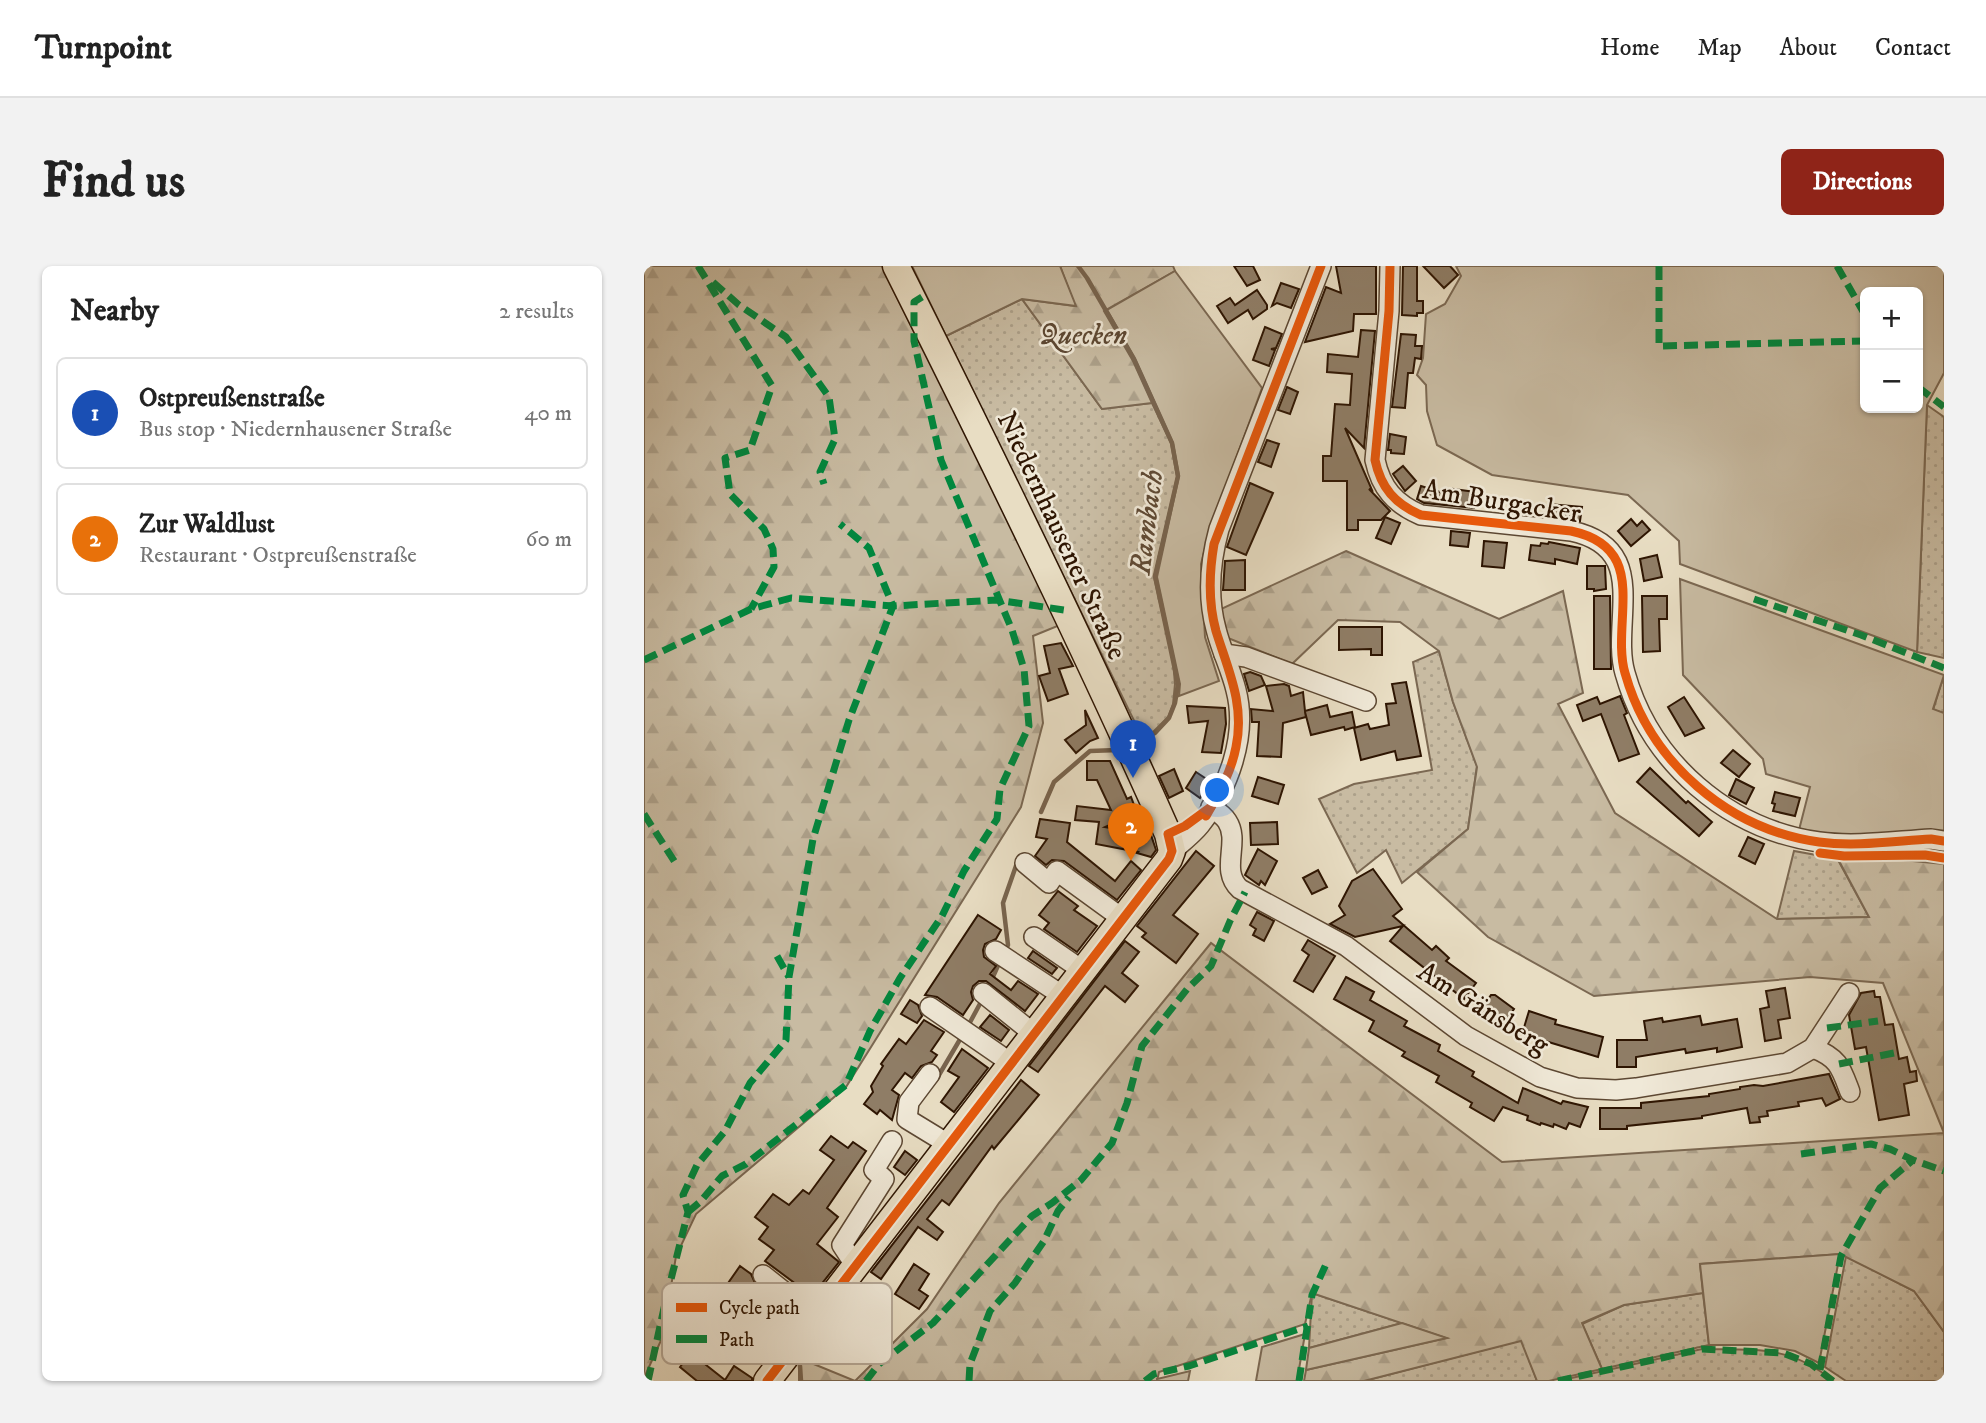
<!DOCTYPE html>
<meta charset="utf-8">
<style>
body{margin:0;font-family:"IM FELL DW Pica",serif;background:#f2f2f2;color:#222}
.controls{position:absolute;right:21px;top:21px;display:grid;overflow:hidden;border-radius:10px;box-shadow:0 2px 5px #0004}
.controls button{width:63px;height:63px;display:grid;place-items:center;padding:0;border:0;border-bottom:2px solid #e0e0e0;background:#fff;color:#222;font:35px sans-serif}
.you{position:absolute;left:574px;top:525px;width:24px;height:24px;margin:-18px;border:5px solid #fff;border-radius:50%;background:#1a73e8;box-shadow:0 0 0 10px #1a73e833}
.badge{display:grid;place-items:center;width:46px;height:46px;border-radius:50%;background:#8f2418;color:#fff;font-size:23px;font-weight:700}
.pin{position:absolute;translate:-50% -58px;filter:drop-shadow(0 2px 4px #0008)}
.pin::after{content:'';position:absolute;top:37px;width:24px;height:21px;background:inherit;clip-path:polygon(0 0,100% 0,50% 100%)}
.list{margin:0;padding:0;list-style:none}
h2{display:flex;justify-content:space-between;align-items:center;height:91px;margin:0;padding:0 28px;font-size:30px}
h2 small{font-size:23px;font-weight:400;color:#767676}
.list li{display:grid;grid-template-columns:46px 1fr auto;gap:21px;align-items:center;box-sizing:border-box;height:112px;margin:0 14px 14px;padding:0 14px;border:2px solid #e0e0e0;border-radius:10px}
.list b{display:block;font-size:26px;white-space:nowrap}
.list p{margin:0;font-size:23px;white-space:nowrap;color:#767676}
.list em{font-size:23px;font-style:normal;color:#767676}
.map{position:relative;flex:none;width:1300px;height:1115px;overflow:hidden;border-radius:10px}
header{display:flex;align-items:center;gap:42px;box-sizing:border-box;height:98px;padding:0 35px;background:#fff;border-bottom:2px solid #e0e0e0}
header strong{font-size:33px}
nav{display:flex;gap:38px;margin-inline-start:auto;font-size:24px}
.intro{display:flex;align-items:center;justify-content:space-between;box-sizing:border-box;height:168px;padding:0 42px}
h1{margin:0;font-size:49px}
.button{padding:18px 32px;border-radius:10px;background:#8f2418;color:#fff;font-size:24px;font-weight:700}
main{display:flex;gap:42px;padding:0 42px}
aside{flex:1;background:#fff;border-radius:10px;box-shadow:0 2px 5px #0004}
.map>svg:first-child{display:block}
.grass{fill:url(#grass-dots);stroke:#7b6852;stroke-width:2}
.forest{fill:url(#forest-firs);stroke:#7b6852;stroke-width:2}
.garden{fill:#c8bba2;stroke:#7b6852;stroke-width:2;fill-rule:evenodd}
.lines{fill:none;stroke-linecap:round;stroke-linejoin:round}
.stream{stroke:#78644e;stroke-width:4.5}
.building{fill:#8f7d66;stroke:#2e1502;stroke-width:2}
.minor-casing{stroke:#5c4732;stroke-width:22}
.major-casing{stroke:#2e1502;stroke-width:29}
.minor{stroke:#f0e9d8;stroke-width:19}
.major{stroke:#e8ddc3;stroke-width:26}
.quiet{stroke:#00873e;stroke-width:7;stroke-dasharray:14 7;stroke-linecap:butt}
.cycleway-casing{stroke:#f0e9d8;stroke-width:13}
.cycleway{stroke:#e8590c;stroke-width:9}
.labels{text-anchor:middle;stroke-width:5;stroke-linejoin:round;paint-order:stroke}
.park-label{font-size:28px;font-style:italic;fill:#5c4732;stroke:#f0e9d8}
.street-label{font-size:28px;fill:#2e1502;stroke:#f0e9d8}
.water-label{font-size:30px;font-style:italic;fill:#5f4a35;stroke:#f0e9d8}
.key{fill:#f0e9d8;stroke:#b6a998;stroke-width:2}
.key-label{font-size:19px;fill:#2e1502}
</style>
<header>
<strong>Turnpoint</strong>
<nav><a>Home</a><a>Map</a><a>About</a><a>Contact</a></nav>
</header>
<div class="intro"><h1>Find us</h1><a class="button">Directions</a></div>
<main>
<aside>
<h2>Nearby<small>2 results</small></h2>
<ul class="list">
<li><span class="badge" style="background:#1a4fb4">1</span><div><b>Ostpreußenstraße</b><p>Bus stop · Niedernhausener Straße</p></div><em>40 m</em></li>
<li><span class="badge" style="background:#e8710a">2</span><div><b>Zur Waldlust</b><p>Restaurant · Ostpreußenstraße</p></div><em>60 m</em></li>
</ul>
</aside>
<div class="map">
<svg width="1300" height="1115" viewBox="0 0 1300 1115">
<defs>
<pattern id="grass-dots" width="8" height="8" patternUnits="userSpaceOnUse" patternTransform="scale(1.75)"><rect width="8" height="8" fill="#c8bba2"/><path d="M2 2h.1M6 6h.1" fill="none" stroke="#aca08a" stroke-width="1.8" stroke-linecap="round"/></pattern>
<pattern id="forest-firs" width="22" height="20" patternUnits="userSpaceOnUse" patternTransform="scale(1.75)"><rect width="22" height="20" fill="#c8bba2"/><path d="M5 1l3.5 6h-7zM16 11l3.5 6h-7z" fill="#aca08a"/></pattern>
</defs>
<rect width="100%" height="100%" fill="#e8ddc3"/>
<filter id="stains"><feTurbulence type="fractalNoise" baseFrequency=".00286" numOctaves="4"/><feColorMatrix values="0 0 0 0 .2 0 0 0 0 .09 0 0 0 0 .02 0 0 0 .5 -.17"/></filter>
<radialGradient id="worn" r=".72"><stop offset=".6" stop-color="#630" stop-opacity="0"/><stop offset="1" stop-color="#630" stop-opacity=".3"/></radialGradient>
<g class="grass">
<path d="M378 33 458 143 508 137 527 177 533 211 510 311 529 395 531 418 529 438 524 451 509 466 498 471 302 70Z"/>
<path d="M1283 139 1300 151V392L1273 386Z"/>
<path d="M795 385 809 436 833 500 824 563 758 617 742 584 713 607 675 533 710 518 788 504 769 396Z"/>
<path d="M1300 409V447L1289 444Z"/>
<path d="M1268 581 1300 584V598L1258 594H1194L1225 651 1133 653 1150 585 1194 593Z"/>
<path d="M1202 990 1270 1025 1300 1066V1115H1202L1181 1101Z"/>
<path d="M668 1027 758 1057 665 1082Z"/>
<path d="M1059 1027 1065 1079 958 1103 938 1058 980 1039Z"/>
<path d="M878 1074 893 1115H720Z"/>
<path d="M1058 1083C1110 1084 1147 1079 1189 1115H914Z"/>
</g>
<g class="forest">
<path d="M0 0H238L326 168 416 359 389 370 399 457 377 541 202 821 52 948 32 990 19 1070 0 1112Z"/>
<path d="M416 0H529L531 5 460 45 489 95 508 137 458 143 378 33 431 40Z"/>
<path d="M702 285 855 353 919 325 939 427 914 438 971 547 1133 653 1225 651 1194 593 1258 594 1300 598V1066L1270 1025 1196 988 1056 998 1059 1027 980 1039 938 1057 958 1103 905 1115H893L877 1075 720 1115H660L662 1104 802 1072 668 1027 661 1058 515 1106 513 1115H211L283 1043 355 937 567 677 858 896 1300 867 1239 717 1166 711 950 730 844 671 773 606 824 563 833 501 809 436 795 385 756 356 694 354 648 398 584 372 577 343Z"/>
<path d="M155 1092 211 1115H155Z"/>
</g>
<g class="garden">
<path d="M268 0H416L432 40 378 33 302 70Z"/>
<path d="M812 0H1300V107L1283 139 1273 386 1036 298 1035 275 984 229 848 209 793 179 783 145 782 119 773 109 779 92 782 48 801 38 817 10ZM1221 26H1274V142H1221Z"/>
<path d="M531 5 618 122 565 266 557 298 561 371 575 415 535 430 536 418 513 311 535 210 529 177 491 93 463 44Z"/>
<path d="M1036 313 1300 409 1289 443 1300 447V570L1191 571 1155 564 1166 521 1122 508 1119 493 1039 409Z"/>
<path d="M1196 988 1175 1097 1151 1085 1116 1079H1065L1056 998Z"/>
<path d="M758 1057 803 1072 662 1104 665 1082Z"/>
<path d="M661 1068 653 1115H612L618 1081Z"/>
<path d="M546 1105 544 1115H513V1113Z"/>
</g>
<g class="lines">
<g class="stream">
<path d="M434 0 443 12 490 93 528 177 534 210 511 310 534 418 531 437 525 452 511 467 492 476"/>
<path d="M397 546 410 516 446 485 474 484"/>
<path d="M361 684 364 679 359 637 373 597"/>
<path d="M348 713 356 695"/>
<path d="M324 760 338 734"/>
<path d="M292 814 318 770"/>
<path d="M156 1100 157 1115"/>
</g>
</g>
<g class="building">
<path d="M590 0H609L616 14 603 20Z"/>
<path d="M692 0H732V48H710L709 65 661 76 682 21 697 27Z"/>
<path d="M759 0H773V35H779V47H773V50L758 49Z"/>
<path d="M779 0H806L814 9 800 22Z"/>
<path d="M637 17 655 23 647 42 633 37 628 40Z"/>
<path d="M613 24 623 39V43L609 53 604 44 584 57 573 40 586 32 591 39Z"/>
<path d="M621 61 638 68 632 82 627 83 631 84 625 100 609 94Z"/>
<path d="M717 64 731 65 720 182 701 162 728 224 725 223 746 245 737 254H714V264H703V215H679V190H687L691 138 706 139 708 108 683 106 684 88 714 91Z"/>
<path d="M757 68 772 69 771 80H778L777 93 771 92 769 107H764L761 142 748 141Z"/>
<path d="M643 121 654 126 646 148 634 144Z"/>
<path d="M746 168 762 171 760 188 747 187V184H744Z"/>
<path d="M623 174 635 178 627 201 614 196Z"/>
<path d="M759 200 772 215 761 225 749 208Z"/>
<path d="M606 217 629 227 602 289 583 281Z"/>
<path d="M777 220 809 230V223L832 226 830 242 780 237 773 233Z"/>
<path d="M904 238 938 241 936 255 903 250Z"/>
<path d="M741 251 756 257 747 278 732 272Z"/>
<path d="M987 253 993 260 998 255 1006 264 987 280 974 265Z"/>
<path d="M807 265 826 267 824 281 806 279Z"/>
<path d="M840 275 863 277 860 302 838 300Z"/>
<path d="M905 276 936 282 933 298 911 293V298L885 294 887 279 896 280 897 277 904 278Z"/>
<path d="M1013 289 1018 311 1000 315 996 293Z"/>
<path d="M601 294V324H579L581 295Z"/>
<path d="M943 300H961L962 323 950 325V323H943Z"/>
<path d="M950 330H966L967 403H950Z"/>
<path d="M998 330H1023V353H1015L1016 385 999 386Z"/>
<path d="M695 361H738V389H727V383L695 384Z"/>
<path d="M417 377 429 400 415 403 424 428 404 435 395 410 406 407 400 380Z"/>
<path d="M606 406 617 410 621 419 605 425 600 408Z"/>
<path d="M762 416 777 490 753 494 751 485 717 494 710 462 724 458 726 463 745 459 742 438 752 437 748 418Z"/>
<path d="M640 418 645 420 647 430 659 426 661 445 683 439 686 451 708 446 711 461 701 464 700 461 667 469 661 446 662 451 639 457 637 491 613 490 615 456H608L607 443 629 445 622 420Z"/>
<path d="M976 430 983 447 980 449 995 488 975 495 957 448 939 455 933 439 953 431 956 438Z"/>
<path d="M1040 431 1060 462 1041 470 1024 441Z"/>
<path d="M543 440 581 442 582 458 577 487 558 486 564 455 545 457Z"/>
<path d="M441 444 454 472 446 475 432 487 421 474 442 459Z"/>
<path d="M1089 484 1106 498 1095 511 1077 497Z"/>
<path d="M443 495H466L483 533 487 531 493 547 461 561 507 569 512 584 507 591 493 587 494 586 452 578 455 556 431 554 433 540 467 544 453 514H443Z"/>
<path d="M1006 502 1042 537 1044 535 1068 556 1055 570 993 516Z"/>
<path d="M530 503 539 525 525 532 515 510Z"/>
<path d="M552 506 567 516 556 532 542 522Z"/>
<path d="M614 511 640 519 634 538 608 530Z"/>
<path d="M1092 513 1110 522 1102 538 1085 529Z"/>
<path d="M1131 526 1156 532 1151 550 1129 545 1131 538 1128 537Z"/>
<path d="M396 553 426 557 423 576 471 615 487 595 497 604 473 634 420 595 408 594 402 599 391 590 403 573 392 571Z"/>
<path d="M633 556 634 578 607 579 606 557Z"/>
<path d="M1104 571 1120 578 1111 598 1095 590Z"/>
<path d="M614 583 633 595 621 619 617 615 615 619 601 609Z"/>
<path d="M552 585 570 600 529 649 554 668 532 697 498 671 502 667 493 660Z"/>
<path d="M729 603 758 643 749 650 788 684 792 680 805 692 802 695 832 717 820 733 746 675 759 660 711 671 686 658 701 649 695 640 708 615Z"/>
<path d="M674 604 683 621 668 628 659 612Z"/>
<path d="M414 625 434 640 430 644 453 660 433 686 400 663 405 657 395 649Z"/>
<path d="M613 646 630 655 620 675 609 669 612 663 606 659Z"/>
<path d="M334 649 357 664 352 673 341 678 339 684 340 691 352 700 346 708 367 724 374 715 394 728 381 745 342 715H335L329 720 327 726 329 734 319 749 293 731 281 729Z"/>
<path d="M664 674 691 690 669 726 650 715 665 689 658 684Z"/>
<path d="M481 675 495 686 478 707 494 720 481 736 461 720 394 806 385 800Z"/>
<path d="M389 685 413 702 408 708 384 692Z"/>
<path d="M702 711 730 726 726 734 763 755 760 760 796 779 794 785 830 806 828 810 874 837 879 822 917 838 919 835 944 841 936 861 925 857 922 863 910 858 909 861 897 857 896 859 883 854 884 850 859 841 850 855 826 841 828 837 792 816 795 810 758 790 761 786 725 765 730 755 690 733Z"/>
<path d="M1141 722 1146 752 1134 754 1137 772 1121 775 1116 743 1125 741 1122 725Z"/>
<path d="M1230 725 1231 731H1236L1241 759 1249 758 1255 793 1263 791 1266 806 1272 805 1273 815 1260 818 1265 849 1235 854 1222 781 1211 783 1205 749 1217 727Z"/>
<path d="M847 729H851L870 743 858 761 834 748Z"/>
<path d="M266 734 274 739 278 750 273 757 257 748Z"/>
<path d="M885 745 912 754 911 758 959 771 954 791 878 768Z"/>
<path d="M346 749 365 764 357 775 336 761Z"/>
<path d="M1056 750 1058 759 1093 753 1098 781 1073 786V782L1042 787 1041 783 992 791V801H973V774H1003L1000 755 1018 752 1019 756Z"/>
<path d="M280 754 300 766 287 785 293 789 288 796 277 800 268 812 261 807 248 824 255 829 248 854 236 844 233 848 220 838 229 826 227 820 239 800 237 798 255 773 262 778Z"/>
<path d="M318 783 344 802 310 846 297 836 315 811 304 805Z"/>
<path d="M1185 808 1196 833 1182 840 1178 832 1154 836 1155 840 1123 845 1124 850 1115 851 1116 856 1106 857 1103 842 1058 850V852L983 860V863H956V842H997V837L1065 830V828L1096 823V821L1110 819 1119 820Z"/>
<path d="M377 814 395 829 350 883 348 880 305 939 298 934 283 953 299 966 293 974 274 961 237 1013 227 1006Z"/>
<path d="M187 870 204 882 209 876 222 885 183 942 194 951 173 978 195 996 168 1030 121 995 130 984 115 973 124 961 111 951 129 928 145 939 159 924 165 928 190 894 176 884Z"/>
<path d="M261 885 273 894 261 909 250 901Z"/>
<path d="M270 998 285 1008 275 1024 284 1030 275 1043 251 1028Z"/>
<path d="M96 1000 107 1008 112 1019 84 1059 95 1068 82 1085 62 1069 86 1038 75 1030Z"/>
<path d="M47 1087 81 1114 90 1100 108 1112V1115H53L36 1101Z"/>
</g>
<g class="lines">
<defs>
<g id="minor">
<path d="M746 0 745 45 731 194C737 222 751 238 777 249L927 265C946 269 964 277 973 296 987 326 971 373 981 407 1006 496 1083 563 1175 576 1212 581 1251 575 1287 573L1300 575"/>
<path d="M580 388 602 391 722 435"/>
<path d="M567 541C573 545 579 549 583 555 597 576 575 604 596 623L702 680 822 770 896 811 933 822 972 824 992 822 1143 797 1169 782 1205 727"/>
<path d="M528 585C537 577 548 569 556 559 584 523 604 470 592 424 587 403 577 384 572 363 563 330 566 296 575 263L677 0"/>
<path d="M381 597 405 617 413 605 479 653"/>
<path d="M390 671 438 704"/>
<path d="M351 685 419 730"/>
<path d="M339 727 390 768"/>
<path d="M286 741 367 797"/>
<path d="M1169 782C1195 792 1197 802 1206 826"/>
<path d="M286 808 265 836 263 853 304 878"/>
<path d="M211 999 198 979 240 913 230 904 248 875"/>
<path d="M119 1009 172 1051"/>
</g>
<path id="major" d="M123 1115 525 593 528 585 524 568C439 376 346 187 252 0"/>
</defs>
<use href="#minor" class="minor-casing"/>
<use href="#major" class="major-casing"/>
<use href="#minor" class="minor"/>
<use href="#major" class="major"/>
<g class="quiet">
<path d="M54 0 128 120 106 184 81 192 86 228 120 263 129 283 130 301 107 343"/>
<path d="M1015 0V80L1221 75"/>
<path d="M1193 0 1221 49"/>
<path d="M69 16 95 39 142 71 185 131 191 173 176 206 180 218"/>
<path d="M1274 121 1300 141"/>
<path d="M1110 333 1217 369 1300 402"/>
<path d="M0 394 107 343 147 332 249 340 353 334 420 344"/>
<path d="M0 548 34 601"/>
<path d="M133 690 145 711"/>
<path d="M1183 762 1234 755"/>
<path d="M1195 798 1250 787"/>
<path d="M1157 888 1227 878 1246 883 1269 894 1300 905"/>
<path d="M44 946 56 936 78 910 102 898 202 819 226 765 256 712 298 650 320 605 353 553 356 523 385 460 380 403 368 364 297 194 270 75V36L278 31"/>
<path d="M1176 1104 1197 990 1236 922 1269 894"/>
<path d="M4 1115 22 1033 44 946 39 929 53 899 81 865 106 817 142 774 145 711 169 573 205 454 249 340 225 282 196 258"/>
<path d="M222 1115 235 1098 289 1057 388 950 408 937 437 914 468 877 483 837 498 780 544 722 567 700 586 655 601 626"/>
<path d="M325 1115 326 1098 346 1045 371 1017 400 975 414 945 425 931"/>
<path d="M501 1115 510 1108 545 1100 664 1060"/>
<path d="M655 1115 668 1029 683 996"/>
<path d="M914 1115 1058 1083 1139 1087 1167 1098 1189 1115"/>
</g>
<defs>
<g id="cycleway">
<path d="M746 0 745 45 731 194C737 222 751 238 777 249L927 265C946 269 964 277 973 296 987 326 971 373 981 407 1006 496 1083 563 1175 576 1212 581 1251 575 1287 573L1300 575"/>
<path d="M562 550C575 527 587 507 592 481 601 438 584 404 572 365 564 336 565 307 570 278L677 0"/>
<path d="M1176 587 1200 590 1281 589 1300 592"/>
<path d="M123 1115 525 593 528 585 524 568 541 560 567 541"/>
</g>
</defs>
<use href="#cycleway" class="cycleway-casing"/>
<use href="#cycleway" class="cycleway"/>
</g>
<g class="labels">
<g class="park-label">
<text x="439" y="78">Quecken</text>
</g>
<g class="street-label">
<text transform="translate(858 234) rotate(9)" y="10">Am Burgacker</text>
<text transform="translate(419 269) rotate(65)" y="10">Niedernhausener Straße</text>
<text transform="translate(840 741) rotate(32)" y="10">Am Gänsberg</text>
</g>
<g class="water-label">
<text transform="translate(502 256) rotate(-83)" y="10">Rambach</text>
</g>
</g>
<rect x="18" y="1017" width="230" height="81" rx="10" class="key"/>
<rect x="32" y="1037" width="31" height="9" fill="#e8590c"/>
<rect x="32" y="1069" width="31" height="8" fill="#00873e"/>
<g class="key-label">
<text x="75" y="1048">Cycle path</text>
<text x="75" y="1080">Path</text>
</g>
<rect width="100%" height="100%" filter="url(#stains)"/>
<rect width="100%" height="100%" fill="url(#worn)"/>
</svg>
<div class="controls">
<button>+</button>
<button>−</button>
</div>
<div class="you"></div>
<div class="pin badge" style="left:489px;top:512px;background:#1a4fb4">1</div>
<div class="pin badge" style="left:487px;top:595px;background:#e8710a">2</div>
</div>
</main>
